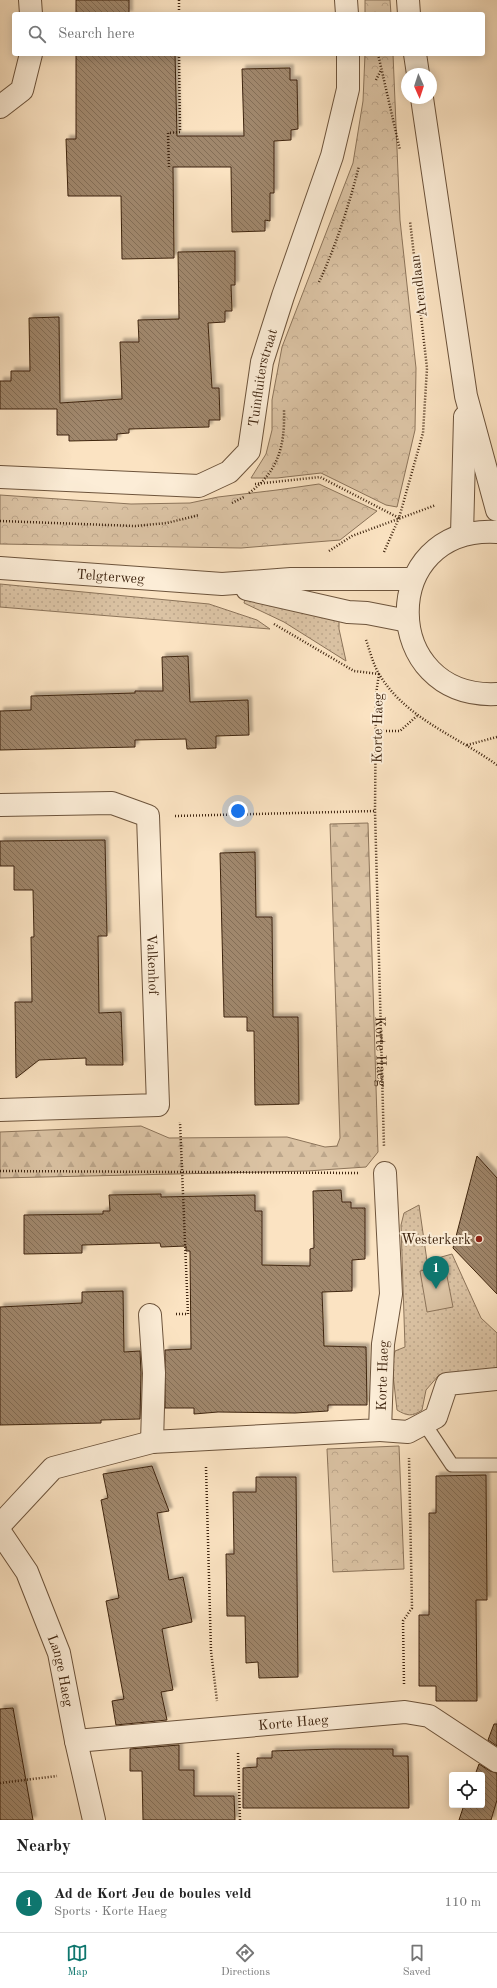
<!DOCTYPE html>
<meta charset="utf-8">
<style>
body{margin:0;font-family:"Old Standard TT",serif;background:#f2f2f2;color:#222}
.controls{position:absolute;right:12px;bottom:12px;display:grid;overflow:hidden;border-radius:4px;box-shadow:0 2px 10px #0003}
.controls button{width:36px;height:36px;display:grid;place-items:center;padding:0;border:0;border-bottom:1px solid #e0e0e0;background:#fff;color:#222;font:20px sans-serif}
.compass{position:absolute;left:401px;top:68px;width:36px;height:36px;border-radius:50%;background:#fff;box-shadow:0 2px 10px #0003;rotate:177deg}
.you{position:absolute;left:238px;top:811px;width:14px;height:14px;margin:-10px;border:3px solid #fff;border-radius:50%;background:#1a73e8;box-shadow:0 0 0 6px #1a73e833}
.badge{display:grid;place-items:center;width:26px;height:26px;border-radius:50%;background:#0f766e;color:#fff;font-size:13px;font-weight:700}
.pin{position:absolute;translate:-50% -33px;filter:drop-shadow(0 1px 2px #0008)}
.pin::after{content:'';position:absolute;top:21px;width:14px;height:12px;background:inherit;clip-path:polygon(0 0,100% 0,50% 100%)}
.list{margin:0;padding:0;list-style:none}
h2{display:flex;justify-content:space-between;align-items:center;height:52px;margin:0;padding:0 16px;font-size:17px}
h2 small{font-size:13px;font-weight:400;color:#767676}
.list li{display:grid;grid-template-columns:26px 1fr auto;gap:12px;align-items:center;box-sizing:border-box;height:60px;padding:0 16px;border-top:1px solid #e0e0e0}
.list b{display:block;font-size:15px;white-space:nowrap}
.list p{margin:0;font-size:13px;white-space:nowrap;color:#767676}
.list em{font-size:13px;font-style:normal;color:#767676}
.icon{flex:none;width:22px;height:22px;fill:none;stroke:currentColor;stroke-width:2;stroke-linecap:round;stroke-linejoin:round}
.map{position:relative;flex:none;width:497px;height:1820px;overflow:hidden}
.search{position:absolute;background:#fff;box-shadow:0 2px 10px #0003;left:12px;right:12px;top:12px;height:44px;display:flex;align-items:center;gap:10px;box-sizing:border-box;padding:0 14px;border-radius:4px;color:#767676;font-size:15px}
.sheet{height:112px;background:#fff}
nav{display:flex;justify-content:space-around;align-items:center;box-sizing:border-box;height:56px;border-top:1px solid #e0e0e0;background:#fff;font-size:11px;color:#767676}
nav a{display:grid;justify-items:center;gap:2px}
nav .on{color:#0f766e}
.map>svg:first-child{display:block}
.grass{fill:url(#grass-dots);stroke:#8c745a}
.forest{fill:url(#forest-firs);stroke:#8c745a}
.park{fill:url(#park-crowns);stroke:#8c745a}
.garden{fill:#dbc3a4;stroke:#8c745a}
.building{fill:url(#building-back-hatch);stroke:#3e240f;filter:url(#shadow)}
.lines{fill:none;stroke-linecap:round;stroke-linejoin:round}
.service-casing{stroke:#6d543c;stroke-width:15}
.minor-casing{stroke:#6d543c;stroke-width:24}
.tertiary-casing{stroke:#6d543c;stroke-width:24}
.path{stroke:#3e240f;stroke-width:2.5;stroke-dasharray:1 2;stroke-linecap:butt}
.service{stroke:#fcedd7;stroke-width:13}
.minor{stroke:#fcedd7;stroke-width:22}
.tertiary{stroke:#fcedd7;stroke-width:22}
.poi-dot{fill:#8f2418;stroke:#fcedd7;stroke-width:1.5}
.labels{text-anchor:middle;stroke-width:4;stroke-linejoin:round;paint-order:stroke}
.street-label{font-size:14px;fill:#3e240f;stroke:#fcedd7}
.poi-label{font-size:14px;fill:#3e240f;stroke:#fcedd7;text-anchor:end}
</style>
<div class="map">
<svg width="497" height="1820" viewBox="0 0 497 1820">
<defs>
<pattern id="grass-dots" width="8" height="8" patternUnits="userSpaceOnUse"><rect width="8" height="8" fill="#dbc3a4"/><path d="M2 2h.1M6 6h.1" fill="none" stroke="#bda78c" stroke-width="1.8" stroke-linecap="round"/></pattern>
<pattern id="forest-firs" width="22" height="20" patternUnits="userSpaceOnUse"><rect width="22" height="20" fill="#dbc3a4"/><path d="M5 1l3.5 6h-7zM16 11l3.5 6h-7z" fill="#bda78c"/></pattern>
<pattern id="park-crowns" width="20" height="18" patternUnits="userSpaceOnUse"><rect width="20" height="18" fill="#dbc3a4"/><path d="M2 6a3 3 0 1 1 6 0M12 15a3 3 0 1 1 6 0" fill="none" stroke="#bda78c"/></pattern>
<pattern id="building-back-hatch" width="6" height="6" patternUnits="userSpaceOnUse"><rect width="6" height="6" fill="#a0876c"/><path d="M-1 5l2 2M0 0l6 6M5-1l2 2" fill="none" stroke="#846e57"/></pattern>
<filter id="shadow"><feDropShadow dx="3.5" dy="-3.5" stdDeviation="1" flood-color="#0004"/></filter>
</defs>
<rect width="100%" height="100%" fill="#fbe3c2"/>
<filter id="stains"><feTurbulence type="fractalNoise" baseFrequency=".005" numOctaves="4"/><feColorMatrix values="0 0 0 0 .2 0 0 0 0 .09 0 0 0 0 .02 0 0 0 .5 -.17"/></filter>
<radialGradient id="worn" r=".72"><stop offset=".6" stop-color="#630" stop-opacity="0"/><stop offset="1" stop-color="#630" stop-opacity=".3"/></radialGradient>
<g class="grass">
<path d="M0 584 209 604 257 620 270 629 0 607Z"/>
<path d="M245 599 339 619V629L346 661 284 622 244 603Z"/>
<path d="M419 1205 427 1261 452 1254 481 1318 497 1333V1369L439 1375 426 1390 422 1410C412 1417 407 1416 397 1410L392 1366 395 1351 405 1347 401 1225 404 1213Z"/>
</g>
<path class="forest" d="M368 823 378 1152 366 1167 307 1171 0 1178V1132L141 1126 169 1138 287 1137 325 1147 337 1146 340 1138 330 824Z"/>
<g class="park">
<path d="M365 0H390L391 14H365Z"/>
<path d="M365 54H393L400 220 416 368 415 430 397 507 386 505 321 473 277 478H251L266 454 272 430V400L282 347 353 163 363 101Z"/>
<path d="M319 484 377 511 340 540 241 548 0 544V495L131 504 190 503 218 497 277 490Z"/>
<path d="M399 1446 404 1569 333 1572 327 1449Z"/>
</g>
<path class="garden" d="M445 1266 453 1307 427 1312 420 1271Z"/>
<g class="building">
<rect x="76" y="0" width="53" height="14"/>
<path d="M76 54H175L177 136H244L242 69 290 68V80H297L298 129 291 130V140L274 141V193H270V221L265 220V231L232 232 231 167H173L174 258 122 259 121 196H68L66 139H76Z"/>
<path d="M235 251V285H231L232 311H225V322L208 323 212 388H219L220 420H209V427L129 429V433L117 434V440L69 441V435H57V409H0V381H11V371H30L29 318 59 317 60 403 122 399 120 342H139L138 320 179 319 178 252Z"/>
<path d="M188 656 190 702 248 700 249 735 216 736V748L187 749 186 739 135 740V747L0 750V711L31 710V696L135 693V691H163L162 657Z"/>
<path d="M105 840 107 936H98L99 1013 121 1012 123 1065H86V1058L39 1060 16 1078 15 1002H32L31 937H34L33 890H14V866H0V841Z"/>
<path d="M255 852 256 917H272L273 1017H298L299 1104 255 1105 254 1031H247V1017H224L220 853Z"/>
<path d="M477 1156 497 1178V1294L453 1248Z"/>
<path d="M341 1190 342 1202H351V1208H365V1259L352 1260V1291L322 1292 324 1346 366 1347 367 1405H328V1411L295 1413 218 1412 194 1414V1408H165V1350L191 1349 190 1251H186V1246L161 1247 160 1243 82 1245V1253L24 1254V1215L103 1214V1211H110L109 1195 161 1194V1197L255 1195V1211H262V1265L310 1266V1249L314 1248 313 1191Z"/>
<path d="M123 1291 124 1352 140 1351 141 1373 140 1419 101 1420V1423L0 1425V1307L82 1303V1292Z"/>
<path d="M152 1466 169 1511 157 1513 169 1580 183 1577 192 1622 162 1629 173 1690 161 1692 167 1720 116 1725 112 1701 124 1699 106 1601 119 1598 101 1500 108 1498 103 1474Z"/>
<path d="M486 1475 487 1600H476L477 1701H436V1686H419V1615H429V1513H436V1476Z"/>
<path d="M256 1477H296L298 1677 259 1678 258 1662 246 1663 245 1616H227L226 1554H234L233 1492H256Z"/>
<path d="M13 1708 33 1820H0V1709Z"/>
<path d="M494 1724H497V1746L488 1740Z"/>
<path d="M179 1745V1770H194V1796H234L235 1820H143L142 1771H130V1749Z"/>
<path d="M332 1749H393V1756H408L409 1808H243V1768L257 1767V1758H272V1751Z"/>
<path d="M479 1764 490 1771 497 1773V1800L491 1820H459L464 1805H482V1775H475Z"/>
</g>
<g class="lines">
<defs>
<path id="service" d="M424 1423 452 1465H497"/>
<g id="minor">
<path d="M30 0 31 14"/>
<path d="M346 0 347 14"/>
<path d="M0 107 22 90 31 54"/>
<path id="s2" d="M0 477 199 486 229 472 249 451 262 362 283 296 332 156 348 89V54"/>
<path id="s3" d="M0 805 112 803 148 816 158 1105 0 1110"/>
<path d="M150 1315 154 1373 152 1442"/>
<path d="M380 1430 408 1432 436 1417 447 1384 497 1379"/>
<path id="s4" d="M0 1525 53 1468 152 1442 380 1430 383 1344 391 1294 385 1173"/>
<path id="s5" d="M0 1532 27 1572 59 1653 76 1741 94 1820"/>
<path id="s6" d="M76 1741 405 1712 429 1716 497 1761"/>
</g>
<g id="tertiary">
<path d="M408 0 409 14"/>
<path d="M415 54 418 74"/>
<path d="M422 98 466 396 497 510"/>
<path d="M497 532C377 525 379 700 497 694"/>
<path d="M462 535 465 417"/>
<path id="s7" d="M0 568 222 584 291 579H413"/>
<path d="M247 589 348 612 367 613 408 621"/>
</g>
</defs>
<use href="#service" class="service-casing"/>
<use href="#minor" class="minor-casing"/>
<use href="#tertiary" class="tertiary-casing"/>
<g class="path">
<path d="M179 0V14"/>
<path d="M378 54 400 150"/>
<path d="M376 80 381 70"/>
<path d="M169 167 168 133 180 132 179 54"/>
<path d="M319 282C336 246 349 205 359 166"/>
<path d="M255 484 320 477 399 518"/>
<path d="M249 493C279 471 285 445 284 410"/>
<path d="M232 503 244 497"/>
<path d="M0 521 135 526 167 523 199 515"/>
<path d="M329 551 352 536 436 505"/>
<path d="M384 552 399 518 423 433 427 368 410 221"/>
<path d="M274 624 354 671 379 674"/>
<path d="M366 640C370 651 373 664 379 674 406 719 457 736 497 765"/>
<path id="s1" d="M379 674 376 694 375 811 384 1147"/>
<path d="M377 731H400L417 716"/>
<path d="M467 745 497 737"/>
<path d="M175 816 375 811"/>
<path d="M0 1171 358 1173"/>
<path d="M176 1314H188L180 1122"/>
<path d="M206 1467 211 1651 217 1701"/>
<path d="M404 1684 403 1621 412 1608 409 1458"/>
<path d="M238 1753 240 1820"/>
<path d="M0 1783 57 1776"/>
</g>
<use href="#service" class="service"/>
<use href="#minor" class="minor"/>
<use href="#tertiary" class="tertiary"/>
</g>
<circle class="poi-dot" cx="479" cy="1239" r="4"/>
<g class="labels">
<g class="street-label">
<text transform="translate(418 286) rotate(-97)" y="5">Arendlaan</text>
<text dy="5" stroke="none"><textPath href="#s2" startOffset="336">Tuinfluiterstraat</textPath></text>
<text dy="5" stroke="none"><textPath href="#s7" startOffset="111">Telgterweg</textPath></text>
<text transform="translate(377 728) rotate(-89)" y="5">Korte Haeg</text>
<text dy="5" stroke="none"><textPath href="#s3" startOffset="299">Valkenhof</textPath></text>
<text dy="5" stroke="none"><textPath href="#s1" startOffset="378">Korte Haeg</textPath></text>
<text dy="5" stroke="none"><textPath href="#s4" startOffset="463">Korte Haeg</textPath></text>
<text dy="5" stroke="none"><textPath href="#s5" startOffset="153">Lange Haeg</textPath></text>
<text dy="5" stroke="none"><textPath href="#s6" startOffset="218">Korte Haeg</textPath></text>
</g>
<g class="poi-label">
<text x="471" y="1244">Westerkerk</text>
</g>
</g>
<rect width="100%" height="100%" filter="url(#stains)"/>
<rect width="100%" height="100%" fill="url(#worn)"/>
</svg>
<div class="controls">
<button><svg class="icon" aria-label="locate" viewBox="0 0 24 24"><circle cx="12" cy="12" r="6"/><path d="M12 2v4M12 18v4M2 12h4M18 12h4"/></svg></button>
</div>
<svg class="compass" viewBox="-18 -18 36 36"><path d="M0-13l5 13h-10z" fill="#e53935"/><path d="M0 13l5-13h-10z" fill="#767676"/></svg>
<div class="you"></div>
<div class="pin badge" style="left:436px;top:1289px">1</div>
<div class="search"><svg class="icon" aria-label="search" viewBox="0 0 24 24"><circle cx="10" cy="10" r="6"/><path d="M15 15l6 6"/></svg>Search here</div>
</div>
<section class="sheet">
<h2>Nearby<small></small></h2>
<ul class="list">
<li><span class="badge">1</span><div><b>Ad de Kort Jeu de boules veld</b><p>Sports · Korte Haeg</p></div><em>110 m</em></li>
</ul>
</section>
<nav>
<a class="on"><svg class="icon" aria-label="map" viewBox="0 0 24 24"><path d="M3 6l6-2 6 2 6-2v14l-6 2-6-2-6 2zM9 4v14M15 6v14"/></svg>Map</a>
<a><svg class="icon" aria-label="directions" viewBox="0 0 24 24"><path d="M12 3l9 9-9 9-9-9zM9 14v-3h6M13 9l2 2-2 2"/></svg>Directions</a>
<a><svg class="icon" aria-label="saved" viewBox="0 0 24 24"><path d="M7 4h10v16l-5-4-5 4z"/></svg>Saved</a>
</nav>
